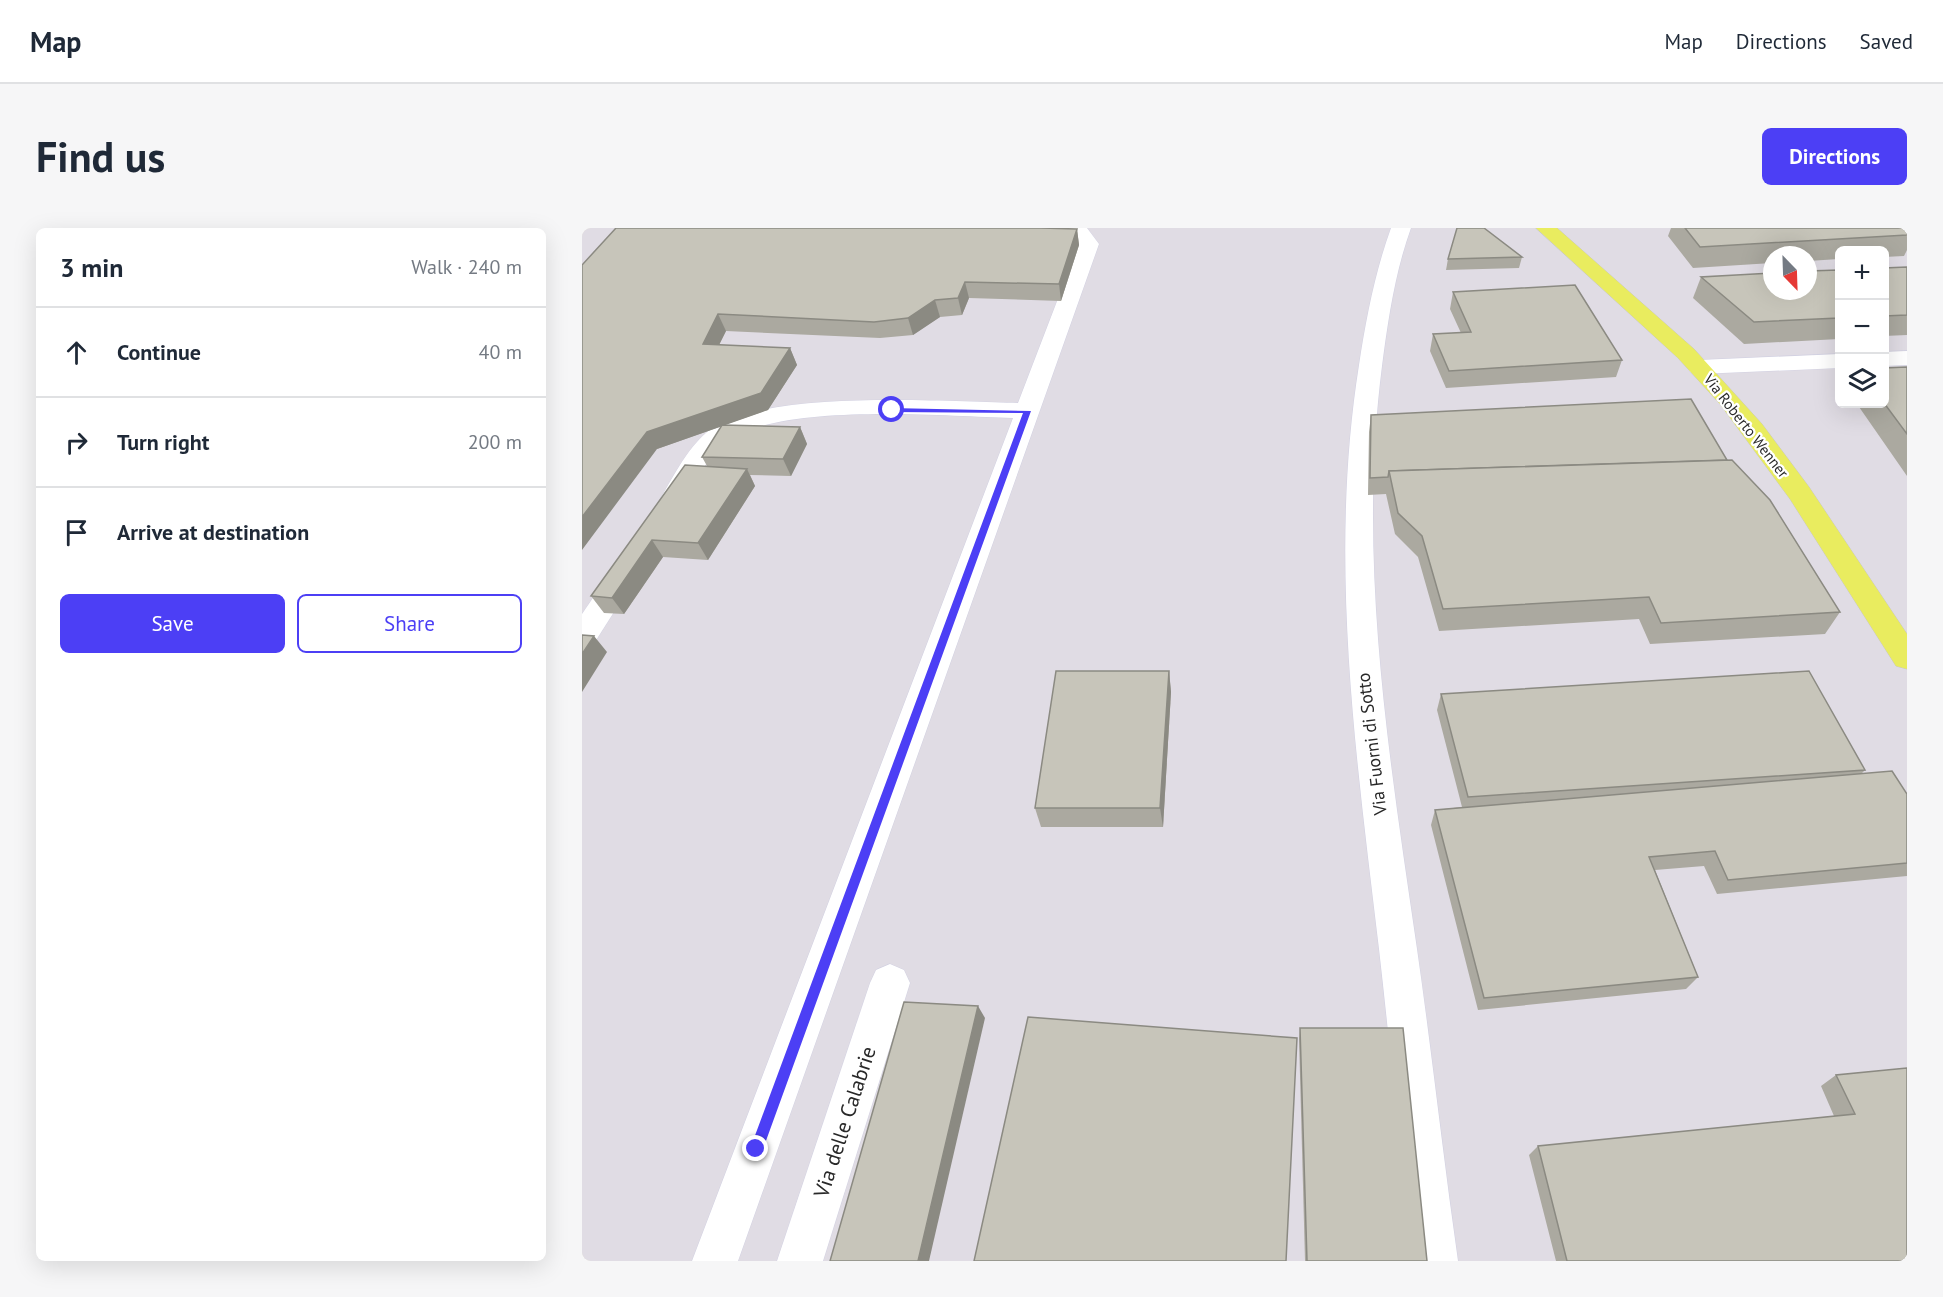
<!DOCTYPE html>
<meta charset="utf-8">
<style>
body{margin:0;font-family:"PT Sans",sans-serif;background:#f6f6f7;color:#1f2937}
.controls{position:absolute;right:18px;top:18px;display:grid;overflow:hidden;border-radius:9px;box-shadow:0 6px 24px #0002}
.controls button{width:54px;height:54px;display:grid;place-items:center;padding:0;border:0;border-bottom:2px solid #e0e1e3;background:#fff;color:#1f2937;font:30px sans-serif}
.compass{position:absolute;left:1181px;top:18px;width:54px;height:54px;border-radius:50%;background:#fff;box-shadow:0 6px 24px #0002;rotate:157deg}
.stop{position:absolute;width:18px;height:18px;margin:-14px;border:4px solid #4c3ff5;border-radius:50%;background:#fff}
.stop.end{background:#4c3ff5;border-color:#fff;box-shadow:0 2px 6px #0008}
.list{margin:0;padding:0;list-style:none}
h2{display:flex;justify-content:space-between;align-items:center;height:78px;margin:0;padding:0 24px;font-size:26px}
h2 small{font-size:20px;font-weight:400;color:#747a83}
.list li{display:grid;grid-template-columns:39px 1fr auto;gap:18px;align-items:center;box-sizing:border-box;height:90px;padding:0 24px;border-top:2px solid #e0e1e3}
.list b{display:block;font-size:22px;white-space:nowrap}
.list em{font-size:20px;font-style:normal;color:#747a83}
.actions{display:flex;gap:12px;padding:18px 24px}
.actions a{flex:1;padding:14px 0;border:2px solid #4c3ff5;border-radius:9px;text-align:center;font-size:21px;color:#4c3ff5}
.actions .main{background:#4c3ff5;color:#fff}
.icon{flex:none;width:33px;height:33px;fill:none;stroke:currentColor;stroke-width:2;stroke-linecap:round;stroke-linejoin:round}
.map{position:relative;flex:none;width:1325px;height:1033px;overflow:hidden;border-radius:9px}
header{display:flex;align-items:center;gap:36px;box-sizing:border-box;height:84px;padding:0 30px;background:#fff;border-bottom:2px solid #e0e1e3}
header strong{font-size:28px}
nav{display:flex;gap:33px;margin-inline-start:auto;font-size:21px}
.intro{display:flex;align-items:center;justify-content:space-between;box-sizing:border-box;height:144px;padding:0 36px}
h1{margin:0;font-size:42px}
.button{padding:15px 27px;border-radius:9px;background:#4c3ff5;color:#fff;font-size:21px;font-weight:700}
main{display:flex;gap:36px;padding:0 36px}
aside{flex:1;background:#fff;border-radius:9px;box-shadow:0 6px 24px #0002}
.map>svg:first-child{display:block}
.industrial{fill:#e0dce4;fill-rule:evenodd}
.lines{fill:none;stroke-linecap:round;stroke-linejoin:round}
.minor-casing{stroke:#d2d1e2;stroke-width:1}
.major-casing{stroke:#c7c7c7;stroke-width:1}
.minor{fill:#fff;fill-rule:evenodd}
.major{fill:#e9ec5f;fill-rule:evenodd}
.wall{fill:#aba9a0}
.shaded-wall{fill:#8b8a82}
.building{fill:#c7c5ba;stroke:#8b8a82;stroke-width:1.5}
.route{fill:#4c3ff5}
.labels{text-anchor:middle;stroke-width:4.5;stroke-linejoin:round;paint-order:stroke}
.far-street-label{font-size:15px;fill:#292929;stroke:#fff}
.street-label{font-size:18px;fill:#292929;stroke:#fff}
.near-street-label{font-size:21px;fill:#292929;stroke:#fff}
</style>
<header>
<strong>Map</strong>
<nav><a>Map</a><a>Directions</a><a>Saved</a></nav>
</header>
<div class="intro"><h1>Find us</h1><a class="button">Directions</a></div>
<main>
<aside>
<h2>3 min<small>Walk · 240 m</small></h2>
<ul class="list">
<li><svg class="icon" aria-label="ahead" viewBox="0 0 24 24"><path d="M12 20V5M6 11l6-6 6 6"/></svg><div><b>Continue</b></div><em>40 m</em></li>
<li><svg class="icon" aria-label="right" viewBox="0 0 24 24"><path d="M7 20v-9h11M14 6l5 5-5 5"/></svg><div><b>Turn right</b></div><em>200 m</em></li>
<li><svg class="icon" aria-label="arrive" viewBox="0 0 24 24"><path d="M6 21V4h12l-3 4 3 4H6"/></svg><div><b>Arrive at destination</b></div></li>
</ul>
<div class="actions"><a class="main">Save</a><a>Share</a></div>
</aside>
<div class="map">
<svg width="1325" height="1033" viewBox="0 0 1325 1033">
<rect width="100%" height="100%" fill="#ebe8db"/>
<path class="industrial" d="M0 0H1325V1033H0ZM1258 22H1302V176H1258ZM1190 27H1226V63H1190Z"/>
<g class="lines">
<defs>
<g id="minor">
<path d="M479 0H505L517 16 156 1033H110L431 190C358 188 211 175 149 210 125 224 113 259 98 281L89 284 80 281 76 275C90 251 104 222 125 204 178 160 366 174 436 175L497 16 494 10Z"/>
<path d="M809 0H829C813 44 806 92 800 138 775 334 807 528 835 721 850 825 861 929 876 1033H830C818 929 809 825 797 721 774 527 746 332 777 137 784 91 793 44 809 0Z"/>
<path d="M1325 123V137L1302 138V124Z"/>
<path d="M1258 126V140L1117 146 1109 144 1105 139 1109 134 1117 132Z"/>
<path d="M44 333 54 336 58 343 11 417 0 420V386L34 336Z"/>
<path d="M308 736 322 742 328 755 241 1033H195L288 755 294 742Z"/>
</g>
<path id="major" d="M954 0H975L1112 121 1180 196 1227 259 1325 406V441L1314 438 1208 271 1138 176 1096 130Z"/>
</defs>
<use href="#minor" class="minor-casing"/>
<use href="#major" class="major-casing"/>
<use href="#minor" class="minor"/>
<use href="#major" class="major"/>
</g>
<g class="wall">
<path d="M1089 0H1325V22L1322 28 1302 29V22H1257V31L1226 33V27H1190V35L1111 40 1086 8Z"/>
<path d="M495 1 497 17 479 73 387 70 380 87 358 89 331 107 298 110 144 103 137 117 208 120 215 137 186 182 142 197 218 199 225 216 209 248 168 247 173 258 126 332 81 329 42 386 22 385 9 368 125 238 120 229 140 198 75 221 0 37Z"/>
<path d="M940 29 937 40 864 42 866 31Z"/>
<path d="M1325 39V107L1302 108V40Z"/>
<path d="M1257 42V111L1162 116 1111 70 1119 49Z"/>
<path d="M871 64 1040 132 1034 149 864 160 848 123 851 106 879 105 868 81Z"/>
<path d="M1325 139V248L1275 176H1302Z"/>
<path d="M789 187 1145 232 1258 384 1243 406 1068 416 1057 391 857 403 836 329 813 306 804 266 786 267 787 204Z"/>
<path d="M587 443 589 464 581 599H459L453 580Z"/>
<path d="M859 466 1283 542 1280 545 1325 566V648L1135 666 1122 638 1073 642 1116 749 1104 761 896 782 849 597 853 582 880 579 855 482Z"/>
<path d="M718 800 845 1033H723L717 811Z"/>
<path d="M1325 840V1033H974L947 927 956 918 1252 888 1239 858 1254 847Z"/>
</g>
<g class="shaded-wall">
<path d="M495 1 497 17 479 73 477 56Z"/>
<path d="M383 54 387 70 380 87 376 70Z"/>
<path d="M353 72 358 89 331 107 326 90Z"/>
<path d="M136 86 144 103 129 133 121 116Z"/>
<path d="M208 120 215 137 186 182 75 221 0 322V289L65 204Z"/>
<path d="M218 199 225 216 209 248 201 231Z"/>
<path d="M165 241 173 258 126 332 116 315Z"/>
<path d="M70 312 81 329 42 386 30 370Z"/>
<path d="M12 408 25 424 0 464V426Z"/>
<path d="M587 443 589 464 581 599 578 580Z"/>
<path d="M396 778 403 790 347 1033H336Z"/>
</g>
<g class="building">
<path d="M34 0H459L495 1 477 56 383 54 376 70 353 72 326 90 292 94 136 86 121 116 208 120 179 165 65 204 0 289V37Z"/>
<path d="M875 0H902L940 29 866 31Z"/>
<path d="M1103 0H1325V7L1118 19Z"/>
<path d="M1325 39V87L1302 88V40Z"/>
<path d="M1257 42V90L1172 94 1119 49 1190 45V63H1226V43Z"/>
<path d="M993 57 1040 132 867 143 851 106 889 104 871 64Z"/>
<path d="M1325 139V206L1302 175V140Z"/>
<path d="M1109 171 1145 232 807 243 806 249 788 250 789 187Z"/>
<path d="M140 197 218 199 201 231 120 229Z"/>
<path d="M1150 232 1188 272 1258 384 1079 395 1067 369 861 381 840 308 816 285 807 243Z"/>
<path d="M103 237 165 241 116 315 70 312 30 370 9 368Z"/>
<path d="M0 407 12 408 0 426Z"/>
<path d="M474 443H587L578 580H453Z"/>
<path d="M1227 443 1283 542 886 569 859 466Z"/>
<path d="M1310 543 1325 566V635L1146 652 1133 623 1067 629 1116 749 902 770 853 582Z"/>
<path d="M322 774 396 778 336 1033H248Z"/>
<path d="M446 789 715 810 704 1033H392Z"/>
<path d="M718 800H821L845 1033H725Z"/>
<path d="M1325 840V1033H985L956 918 1273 886 1254 847Z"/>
</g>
<path class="route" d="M308 180 449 183 181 921 174 928 168 921 441 185 310 184Z"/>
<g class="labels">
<g class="far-street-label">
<text transform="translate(1164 198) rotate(52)" y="5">Via Roberto Wenner</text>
</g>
<g class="street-label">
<text transform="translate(790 516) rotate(-97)" y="6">Via Fuorni di Sotto</text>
</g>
<g class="near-street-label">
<text transform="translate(263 894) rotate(-72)" y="7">Via delle Calabrie</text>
</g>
</g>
</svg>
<div class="controls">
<button>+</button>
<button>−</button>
<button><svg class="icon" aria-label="layers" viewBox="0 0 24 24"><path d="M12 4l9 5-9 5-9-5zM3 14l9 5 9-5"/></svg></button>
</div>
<svg class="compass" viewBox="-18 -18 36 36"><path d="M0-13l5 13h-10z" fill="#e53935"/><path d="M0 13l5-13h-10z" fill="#747a83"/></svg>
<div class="stop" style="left:310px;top:182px"></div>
<div class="stop end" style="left:174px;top:921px"></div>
</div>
</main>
